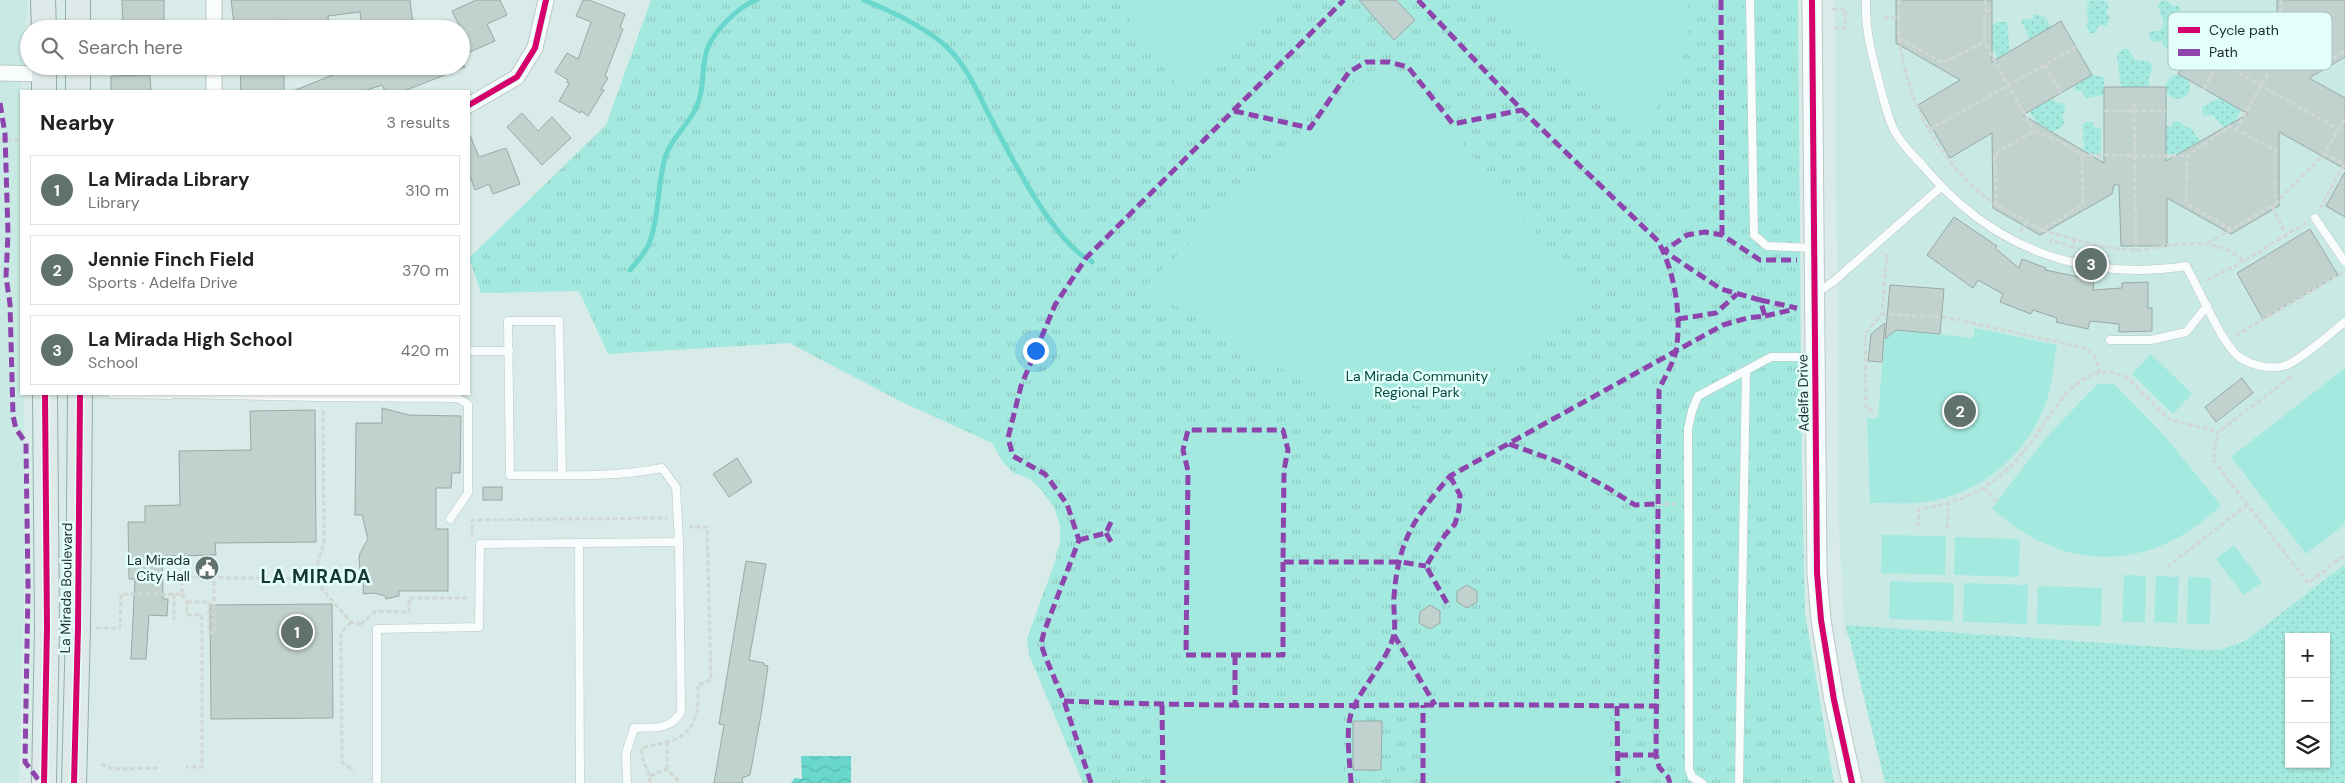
<!DOCTYPE html>
<meta charset="utf-8">
<style>
body{margin:0;font-family:"DM Sans",sans-serif;background:#f2f2f2;color:#202124}
.controls{position:absolute;right:15px;bottom:15px;display:grid;overflow:hidden;border-radius:0px;box-shadow:0 1px 4px #0004}
.controls button{width:45px;height:45px;display:grid;place-items:center;padding:0;border:0;border-bottom:1px solid #e0e0e0;background:#fff;color:#202124;font:25px sans-serif}
.you{position:absolute;left:1035px;top:350px;width:18px;height:18px;margin:-12px;border:4px solid #fff;border-radius:50%;background:#1a73e8;box-shadow:0 0 0 8px #1a73e833}
.badge{display:grid;place-items:center;width:32px;height:32px;border-radius:50%;background:#61716e;color:#fff;font-size:16px;font-weight:700}
.pin{position:absolute;translate:-50% -50%;border:2px solid #fff;box-shadow:0 1px 5px #0006}
.list{margin:0;padding:0;list-style:none}
h2{display:flex;justify-content:space-between;align-items:center;height:65px;margin:0;padding:0 20px;font-size:21px}
h2 small{font-size:16px;font-weight:400;color:#757577}
.list li{display:grid;grid-template-columns:32px 1fr auto;gap:15px;align-items:center;box-sizing:border-box;height:70px;margin:0 10px 10px;padding:0 10px;border:1px solid #e0e0e0;border-radius:0px}
.list b{display:block;font-size:19px;white-space:nowrap}
.list p{margin:0;font-size:16px;white-space:nowrap;color:#757577}
.list em{font-size:16px;font-style:normal;color:#757577}
.icon{flex:none;width:28px;height:28px;fill:none;stroke:currentColor;stroke-width:2;stroke-linecap:round;stroke-linejoin:round}
.map{position:relative;flex:none;width:2345px;height:783px;overflow:hidden}
.search{position:absolute;background:#fff;box-shadow:0 1px 4px #0004;left:20px;top:20px;width:450px;height:55px;display:flex;align-items:center;gap:12px;box-sizing:border-box;padding:0 18px;border-radius:28px;color:#757577;font-size:19px}
.panel{position:absolute;background:#fff;box-shadow:0 1px 4px #0004;left:20px;top:90px;width:450px;height:305px;border-radius:0px}
.map>svg:first-child{display:block}
.built{fill:#c9eae4}
.grass{fill:url(#grass-dots);fill-rule:evenodd}
.park{fill:url(#park-tufts)}
.garden{fill:#a4e9df}
.water{fill:url(#water-waves)}
.lines{fill:none;stroke-linecap:round;stroke-linejoin:round}
.stream{stroke:#69d7cb;stroke-width:5}
.building{fill:#c1d1ce;stroke:#99a8a5}
.service-casing{stroke:#bac8c6;stroke-width:9}
.minor-casing{stroke:#bac8c6;stroke-width:17}
.tertiary-casing{stroke:#bac8c6;stroke-width:21}
.primary-casing{stroke:#93aeab;stroke-width:26}
.path{stroke:#d0d7d5;stroke-width:3;stroke-dasharray:5 2.5;stroke-linecap:butt}
.service{stroke:#f9fcfc;stroke-width:8}
.minor{stroke:#f9fcfc;stroke-width:15}
.tertiary{stroke:#f9fcfc;stroke-width:19}
.primary{stroke:#ddeae9;stroke-width:24}
.quiet{stroke:#8e44ad;stroke-width:5;stroke-dasharray:10 5;stroke-linecap:butt}
.cycleway-casing{stroke:#e3fffa;stroke-width:9}
.cycleway{stroke:#d6006c;stroke-width:6}
.labels{text-anchor:middle;stroke-width:5;stroke-linejoin:round;paint-order:stroke}
.park-label{font-size:14px;fill:#044740;stroke:#e3fffa}
.street-label{font-size:14px;fill:#212f2d;stroke:#e3fffa}
.poi-label{font-size:14px;fill:#212f2d;stroke:#e3fffa;text-anchor:end}
.district-label{font-size:19px;font-weight:bold;letter-spacing:1px;fill:#163733;stroke:#e3fffa}
.key{fill:#e3fffa;stroke:#a9c1bc;stroke-width:1}
.key-label{font-size:14px;fill:#212f2d}
</style>
<div class="map">
<svg width="2345" height="783" viewBox="0 0 2345 783">
<defs>
<pattern id="grass-dots" width="8" height="8" patternUnits="userSpaceOnUse" patternTransform="scale(1.25)"><rect width="8" height="8" fill="#a4e9df"/><path d="M2 2h.1M6 6h.1" fill="none" stroke="#8dc8c0" stroke-width="1.8" stroke-linecap="round"/></pattern>
<pattern id="park-tufts" width="24" height="20" patternUnits="userSpaceOnUse" patternTransform="scale(1.25)"><rect width="24" height="20" fill="#a4e9df"/><path d="M3 7l-1-3M5 7V3M7 7l1-3M15 17l-1-3M17 17v-4M19 17l1-3" fill="none" stroke="#8dc8c0"/></pattern>
<pattern id="water-waves" width="16" height="10" patternUnits="userSpaceOnUse" patternTransform="scale(1.25)"><rect width="16" height="10" fill="#69d7cb"/><path d="M0 5q4-4 8 0t8 0" fill="none" stroke="#5bb9af"/></pattern>
</defs>
<rect width="100%" height="100%" fill="#d8ebe8"/>
<g class="built">
<path d="M0 0H28L21 91V394H24L25 562 19 783H0Z"/>
<path d="M1835 0H2345V564L2245 641 2223 649 2206 650 1845 637 1839 528Z"/>
</g>
<g class="grass">
<path d="M2098 0 2106 1 2109 7 2106 13 2110 18 2106 26 2099 25 2095 33H2090L2086 24 2089 19 2086 13 2089 7 2086 1Z"/>
<path d="M2162 0 2168 1 2172 6H2178L2184 17 2177 25 2181 35 2176 45 2166 49 2162 41 2152 42 2148 35 2151 31H2159L2164 24 2158 6Z"/>
<path d="M2266 11H2274C2283 26 2279 42 2271 56L2243 40 2250 28H2261L2266 24 2262 17Z"/>
<path d="M2035 14C2045 15 2047 19 2051 27L2030 40 2021 21 2023 19H2032Z"/>
<path d="M1999 22H2007L2010 51 1998 58 1990 44 1992 43V25Z"/>
<path d="M2122 49H2128L2136 60 2149 61 2153 67 2149 78V87H2121L2117 57Z"/>
<path d="M2092 75 2104 77V95L2085 98 2082 91H2076L2074 86Z"/>
<circle cx="2178" cy="87" r="12"/>
<path d="M2219 98 2241 110 2233 125 2224 127 2212 115 2204 116 2202 107Z"/>
<path d="M2051 99 2055 102 2062 103 2066 109 2062 115 2065 122 2061 128 2053 132 2040 124 2038 125 2029 111Z"/>
<path d="M2174 121 2181 122 2185 127 2191 128 2200 141 2183 151V154H2166V126L2170 127Z"/>
<path d="M2085 122H2092L2095 128H2101V154H2088L2083 149 2085 145 2082 139 2084 134 2082 126Z"/>
<path d="M2345 564V783H1885L1846 625 2205 650 2223 649 2245 641ZM2289 637H2326V764H2289Z"/>
</g>
<path class="park" d="M651 0H1798L1802 476 1805 613 1834 783H1083L1029 655 1027 639 1054 564 1060 542V526L1054 507 1042 491 1030 479 1014 473 1004 464 992 443 902 402 789 343 608 354 579 291 481 293 469 258 606 125Z"/>
<g class="garden">
<path d="M1123 0H1281L1181 92 1126 14Z"/>
<path d="M1476 0H1688L1689 45 1644 132Z"/>
<path d="M1364 72H1403L1590 298 1559 324 1487 373 1421 406 1344 402 1296 378 1144 287Z"/>
<path d="M1975 328 2057 345C2053 365 2053 386 2045 405 2027 454 1982 492 1931 501 1910 505 1890 503 1870 503L1867 418H1878L1884 340 1896 330 1973 338Z"/>
<path d="M2151 354 2192 394 2173 414 2132 374Z"/>
<path d="M2345 368V524L2306 554 2231 457Z"/>
<path d="M2098 384H2114L2163 434 2221 505C2152 573 2063 574 1992 508L2049 434Z"/>
<path d="M1186 425H1286L1291 450 1285 469 1282 470 1281 653H1189V469H1185L1180 449Z"/>
<path d="M1882 535 1946 536 1945 575 1881 573Z"/>
<path d="M1955 537 2020 539 2019 577 1954 575Z"/>
<path d="M2234 545 2262 582 2244 595 2216 559Z"/>
<path d="M2124 575 2146 576 2145 622H2122Z"/>
<path d="M2156 576 2179 577 2177 623 2154 622Z"/>
<path d="M2188 577 2211 578 2210 624H2187Z"/>
<path d="M1890 581 1954 583 1953 621 1889 619Z"/>
<path d="M1964 583 2028 585 2027 624 1963 622Z"/>
<path d="M2038 586 2102 588 2101 626 2037 624Z"/>
<rect x="1158" y="707" width="185" height="76"/>
<path d="M1426 707 1610 708V783H1425Z"/>
</g>
<path class="water" d="M801 756H851V783H791L795 778 802 779Z"/>
<g class="lines">
<g class="stream">
<path d="M864 0C890 11 919 24 941 42 963 59 975 86 987 111 1008 151 1047 230 1083 256"/>
<path d="M1091 261 1092 262"/>
<path d="M630 270C638 260 648 250 651 238 660 211 657 182 666 155 671 139 687 126 695 110 706 89 700 67 708 47 716 29 739 6 757 0"/>
</g>
</g>
<g class="building">
<path d="M122 0H164V29H123Z"/>
<path d="M231 0H410L413 23 387 28 362 29 360 12 328 16 329 29H308V25L286 27 285 20 234 23Z"/>
<path d="M476 0H500L507 15 487 24 495 41 461 56V29L452 11Z"/>
<path d="M583 0H589L625 14 620 28 623 29 605 76 608 78 601 89 604 90 588 116 581 111 580 113 559 101 569 84 567 82 568 80 555 72 567 53 578 59 591 22 576 16Z"/>
<path d="M1359 0H1396L1415 20 1394 40Z"/>
<path d="M1896 0H1992V62L2061 21 2092 75 2023 115 2104 163V87H2166V161L2248 114 2178 74 2208 20 2277 59V0H2345V57L2309 78 2345 98V169L2279 132V206L2231 234 2167 198V246H2121L2119 185H2114L2112 194 2040 235 1993 208 1992 133 1950 158 1918 105 1960 80 1896 43Z"/>
<path d="M240 66H284V91H241Z"/>
<path d="M364 66H465V67L404 91H385L382 85 364 91H293L340 72 341 75Z"/>
<path d="M150 75 151 91H111V76Z"/>
<path d="M522 113 538 131 552 117 571 138 542 165 507 127Z"/>
<path d="M469 133 479 157 506 148 520 184 493 194 489 184 475 190 469 173Z"/>
<path d="M2345 172V217L2326 206Z"/>
<path d="M1954 217 1997 246 1995 248 2019 268 2022 259 2046 268 2045 270 2094 280 2093 290 2122 288V283L2148 282V308H2152V331L2119 332V324L2090 321 2088 329 2056 322 2057 318 2033 310 2031 314 2000 302 2003 294 1978 280 1973 288 1927 255Z"/>
<path d="M2310 229 2338 275 2263 319 2237 273Z"/>
<path d="M1890 285 1944 289 1940 334 1896 330 1885 339Z"/>
<path d="M1885 323 1882 362 1868 361 1871 334Z"/>
<path d="M2242 378 2253 393 2216 422 2205 407Z"/>
<path d="M382 408 409 415 461 416 460 473H452L451 488H436V529H448V591H399V596L386 599 385 596 374 593 363 594 364 572 360 571 359 559 360 553 368 539 362 515H355L356 423H382Z"/>
<path d="M315 410 316 542 215 543 216 555 162 556 163 599H168L167 616 149 615 146 659H131L135 579H129L128 522H145V506L180 505 179 451 251 450 250 411Z"/>
<path d="M737 458 752 482 729 497 713 474Z"/>
<rect x="483" y="487" width="19" height="13"/>
<path d="M746 561 766 564 749 660 764 663V665L768 666 762 709 750 775 742 778 743 783H714L724 725 719 724Z"/>
<path d="M1467 585 1477 591V602L1467 608 1457 602V591Z"/>
<path d="M332 604 333 718 211 719 210 605Z"/>
<path d="M1430 605 1440 611V623L1430 629 1419 623 1420 612Z"/>
<path d="M1353 721H1382L1381 770H1353Z"/>
</g>
<g class="lines">
<defs>
<g id="service">
<path d="M1750 0 1754 235 1767 246 1814 248"/>
<path d="M1866 0C1865 27 1871 52 1878 78 1882 94 1888 122 1897 135 1904 147 1915 157 1924 167 1992 248 2082 282 2186 266 2198 287 2221 342 2238 356 2251 366 2274 371 2289 364 2309 353 2327 336 2345 322"/>
<path d="M2315 218 2345 262"/>
<path d="M1817 293 1834 281 1941 187"/>
<path d="M2110 340H2151L2186 332 2207 306"/>
<path d="M469 351H509"/>
<path d="M112 394 171 395"/>
<path d="M171 394 319 397V394"/>
<path d="M319 397 457 398V394"/>
<path d="M562 475 559 321H508L510 475C561 475 612 478 662 468L676 487 679 542"/>
<path d="M450 519 468 493V404L457 398"/>
<path d="M579 544 580 783"/>
<path d="M377 783V629L479 627 480 544 679 542 681 712C669 731 655 727 634 728L626 753 627 783"/>
<path d="M1702 783 1692 777 1689 769 1688 429 1692 411 1698 396 1771 357H1815"/>
<path d="M1739 783 1746 371"/>
</g>
<g id="minor">
<path d="M214 0V29"/>
<path d="M214 66V91"/>
<path d="M0 73 44 74"/>
<path d="M469 105 517 77 535 48 546 0"/>
</g>
<path id="tertiary" d="M1812 0 1817 573 1821 620 1834 700 1852 783"/>
<g id="primary">
<path d="M43 0 44 29"/>
<path d="M78 0V29"/>
<path d="M44 66V91"/>
<path d="M78 66V91"/>
<path d="M44 783 47 627 45 394"/>
<path d="M74 783 78 628 80 394"/>
</g>
</defs>
<use href="#service" class="service-casing"/>
<use href="#minor" class="minor-casing"/>
<use href="#tertiary" class="tertiary-casing"/>
<use href="#primary" class="primary-casing"/>
<g class="path">
<path d="M1899 0V38L1943 63 1984 42"/>
<path d="M1985 0 1984 42 2034 131"/>
<path d="M2281 0V37L2324 63 2345 51"/>
<path d="M1832 9H1845V28H1832"/>
<path d="M1985 11H1992"/>
<path d="M1884 18 1900 17"/>
<path d="M1899 38C1908 105 1940 165 1996 205"/>
<path d="M2193 47 2338 129"/>
<path d="M2045 65 2061 93"/>
<path d="M2204 89 2233 34"/>
<path d="M2134 103 2136 251"/>
<path d="M2104 111H2166"/>
<path d="M1929 130 2076 47"/>
<path d="M2236 130 2287 40"/>
<path d="M0 139 14 141 21 137"/>
<path d="M2324 154 2345 164"/>
<path d="M2082 155 2083 205 2042 230 1996 205 1995 154 2034 131 2062 142 2082 155 2187 156"/>
<path d="M2275 204 2324 154 2345 118"/>
<path d="M2272 206 2286 235"/>
<path d="M2320 209 2345 163"/>
<path d="M2042 230C2072 239 2101 248 2133 250 2141 251 2151 248 2159 247 2190 242 2219 239 2244 261L2306 223"/>
<path d="M2020 232 2027 222"/>
<path d="M2050 243 2051 240 2073 247 2075 240"/>
<path d="M2208 243 2275 204V150L2230 126 2187 156 2186 203 2230 229"/>
<path d="M2207 280 2244 261"/>
<path d="M1882 314 1945 317 2085 348 2095 357 2100 372"/>
<path d="M2235 336 2342 273"/>
<path d="M2291 377 2218 432 2213 460 2308 583 2345 555"/>
<path d="M1873 411 1866 407 1865 333 1882 314 1886 262 1889 259 1883 252"/>
<path d="M1984 488 1997 502"/>
<path d="M1657 504H1676"/>
<path d="M1918 527 1919 509C1946 505 1974 497 1996 479 2008 469 2019 458 2028 446 2052 416 2079 353 2128 378L2168 419 2218 432"/>
<path d="M1947 528 1949 503"/>
<path d="M472 537V520L667 518"/>
<path d="M2167 567 2247 505"/>
<path d="M313 579 324 542 323 408"/>
<path d="M174 594V620"/>
<path d="M182 594 187 602V615H202V767H186"/>
<path d="M187 602H209V633H214V578"/>
<path d="M351 622 341 633 342 762 354 771"/>
<path d="M361 624 376 611 409 612V598H469"/>
<path d="M96 628H120L121 594H182V577L313 579 351 622 361 624"/>
<path d="M101 764 113 769 160 768"/>
<path d="M667 769V742"/>
<path d="M650 776 667 769 680 783"/>
<path d="M650 783C650 771 640 759 642 748 653 744 666 744 676 739 698 729 699 705 698 685L711 680 707 527H689"/>
</g>
<use href="#service" class="service"/>
<use href="#minor" class="minor"/>
<use href="#tertiary" class="tertiary"/>
<use href="#primary" class="primary"/>
<g class="quiet">
<path d="M1418 0 1522 110 1658 241C1675 273 1682 316 1676 351 1673 364 1664 378 1659 390L1656 755 1659 767 1668 777 1670 783"/>
<path d="M1721 0 1722 235"/>
<path d="M0 103 5 134 8 233 6 277 10 304 13 416 16 429 26 443 28 588 25 762 41 783"/>
<path d="M1234 111 1310 128 1349 72 1366 62H1389L1408 67 1453 124 1522 110"/>
<path d="M1760 300 1797 308"/>
<path d="M1765 316 1795 309"/>
<path d="M1678 319 1716 313 1737 294"/>
<path d="M1509 444 1562 463 1608 488 1635 505 1657 504"/>
<path d="M1106 533 1113 545"/>
<path d="M1079 540 1106 533 1111 522"/>
<path d="M1283 562V655H1186L1188 471 1183 450 1188 430H1283L1288 450 1284 470 1283 562H1400L1426 566"/>
<path d="M1447 603 1426 566 1445 535 1455 524 1459 509 1460 495 1450 476"/>
<path d="M1394 635 1435 705"/>
<path d="M1235 655V705"/>
<path d="M1064 701C1188 706 1311 706 1434 705 1509 704 1583 706 1657 706"/>
<path d="M1162 705 1163 783"/>
<path d="M1617 706 1618 783"/>
<path d="M1618 755H1656"/>
<path d="M1091 783 1064 701 1045 656 1041 644 1044 632 1079 540 1067 504 1045 474 1013 456 1008 438 1021 386 1055 305 1086 258 1344 0"/>
<path d="M1351 783C1350 765 1346 735 1350 718 1355 694 1388 662 1394 634 1396 623 1393 609 1394 597 1398 540 1415 517 1450 476L1723 325 1747 318 1765 316 1760 300 1721 289 1664 251 1687 235 1705 232 1722 235 1760 260H1797"/>
<path d="M1423 783V705"/>
</g>
<defs>
<g id="cycleway">
<path d="M1812 0 1817 573 1821 620 1834 700 1852 783"/>
<path d="M469 105 517 77 535 48 546 0"/>
<path d="M44 783 47 627 45 394"/>
<path d="M74 783 78 628 80 394"/>
</g>
</defs>
<use href="#cycleway" class="cycleway-casing"/>
<use href="#cycleway" class="cycleway"/>
</g>
<defs>
<symbol id="civic-disc" viewBox="-11 -11 22 22"><circle r="9.5" fill="#61716e" stroke="#e3fffa"/><path d="M-.6-6.5H3V-4.5H.6V-3L4-1V1h2V6H-6V1h2V-1L-.6-3ZM-1.2 2.5V6h2.4V2.5Z" fill="#fff"/></symbol>
</defs>
<g fill-rule="evenodd">
<use href="#civic-disc" x="193" y="554" width="28" height="28"/>
</g>
<g class="labels">
<g class="park-label">
<text x="1417" y="381">La Mirada Community<tspan x="1417" dy="16">Regional Park</tspan></text>
</g>
<g class="street-label">
<text transform="translate(1803 393) rotate(-91)" y="5">Adelfa Drive</text>
<text transform="translate(66 588) rotate(-89)" y="5">La Mirada Boulevard</text>
</g>
<g class="poi-label">
<text x="190" y="565">La Mirada<tspan x="190" dy="16">City Hall</tspan></text>
</g>
<g class="district-label">
<text x="316" y="583">LA MIRADA</text>
</g>
</g>
<rect x="2168" y="12" width="164" height="58" rx="8" class="key"/>
<rect x="2178" y="27" width="22" height="6" fill="#d6006c"/>
<rect x="2178" y="49" width="22" height="7" fill="#8e44ad"/>
<g class="key-label">
<text x="2209" y="35">Cycle path</text>
<text x="2209" y="57">Path</text>
</g>
</svg>
<div class="controls">
<button>+</button>
<button>−</button>
<button><svg class="icon" aria-label="layers" viewBox="0 0 24 24"><path d="M12 4l9 5-9 5-9-5zM3 14l9 5 9-5"/></svg></button>
</div>
<div class="you"></div>
<div class="pin badge" style="left:297px;top:632px">1</div>
<div class="pin badge" style="left:1960px;top:411px">2</div>
<div class="pin badge" style="left:2091px;top:264px">3</div>
<div class="search"><svg class="icon" aria-label="search" viewBox="0 0 24 24"><circle cx="10" cy="10" r="6"/><path d="M15 15l6 6"/></svg>Search here</div>
<section class="panel">
<h2>Nearby<small>3 results</small></h2>
<ul class="list">
<li><span class="badge">1</span><div><b>La Mirada Library</b><p>Library</p></div><em>310 m</em></li>
<li><span class="badge">2</span><div><b>Jennie Finch Field</b><p>Sports · Adelfa Drive</p></div><em>370 m</em></li>
<li><span class="badge">3</span><div><b>La Mirada High School</b><p>School</p></div><em>420 m</em></li>
</ul>
</section>
</div>
